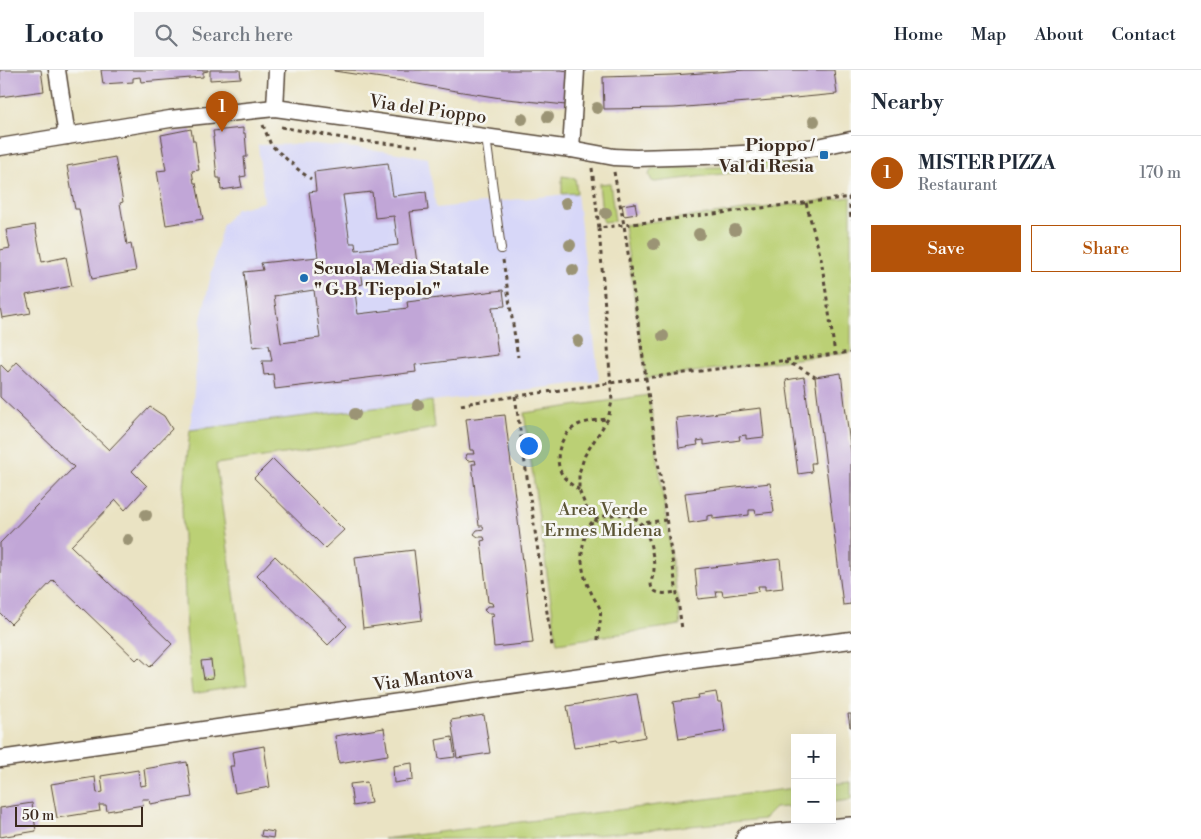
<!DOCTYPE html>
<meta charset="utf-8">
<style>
body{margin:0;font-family:"Libre Bodoni",serif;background:#f2f2f3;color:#1f2937}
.controls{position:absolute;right:15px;bottom:15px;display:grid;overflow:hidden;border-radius:0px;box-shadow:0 5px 20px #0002}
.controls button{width:45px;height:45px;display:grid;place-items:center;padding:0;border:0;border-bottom:1px solid #e0e1e3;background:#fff;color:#1f2937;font:25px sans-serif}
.scale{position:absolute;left:15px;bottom:12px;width:128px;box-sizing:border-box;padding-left:5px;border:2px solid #3b2a1e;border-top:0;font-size:14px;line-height:18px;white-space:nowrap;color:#3b2a1e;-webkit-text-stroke:4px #f6f6f2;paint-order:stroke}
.you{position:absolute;left:528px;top:375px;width:18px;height:18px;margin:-12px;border:4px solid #fff;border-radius:50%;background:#1a73e8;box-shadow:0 0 0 8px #1a73e833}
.badge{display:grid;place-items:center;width:32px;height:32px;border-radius:50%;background:#b45309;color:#fff;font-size:16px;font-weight:700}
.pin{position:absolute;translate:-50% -41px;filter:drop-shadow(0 1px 2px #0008)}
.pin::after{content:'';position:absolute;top:26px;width:18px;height:15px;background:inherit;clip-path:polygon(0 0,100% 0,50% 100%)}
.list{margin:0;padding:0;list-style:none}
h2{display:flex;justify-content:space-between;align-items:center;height:65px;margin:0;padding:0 20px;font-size:21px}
h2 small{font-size:16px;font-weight:400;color:#747a83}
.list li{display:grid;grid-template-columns:32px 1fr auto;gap:15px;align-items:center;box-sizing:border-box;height:75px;padding:0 20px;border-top:1px solid #e0e1e3}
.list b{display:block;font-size:19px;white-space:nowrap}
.list p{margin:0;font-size:16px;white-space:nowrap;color:#747a83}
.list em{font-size:16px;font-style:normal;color:#747a83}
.actions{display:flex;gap:10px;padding:15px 20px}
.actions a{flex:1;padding:11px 0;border:1px solid #b45309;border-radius:0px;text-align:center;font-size:18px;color:#b45309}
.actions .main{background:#b45309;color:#fff}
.icon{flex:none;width:28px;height:28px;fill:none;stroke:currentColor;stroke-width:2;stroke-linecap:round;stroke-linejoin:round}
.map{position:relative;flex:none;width:851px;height:769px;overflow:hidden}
header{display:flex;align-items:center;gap:30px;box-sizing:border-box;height:70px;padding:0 25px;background:#fff;border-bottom:1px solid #e0e1e3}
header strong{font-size:24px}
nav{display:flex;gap:28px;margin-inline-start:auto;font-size:18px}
.search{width:350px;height:45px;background:#f2f2f3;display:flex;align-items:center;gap:12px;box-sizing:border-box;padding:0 18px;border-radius:0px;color:#747a83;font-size:19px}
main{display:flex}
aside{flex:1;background:#fff}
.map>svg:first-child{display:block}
.built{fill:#d7d7f8}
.green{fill:#bbd074;stroke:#7b7d49}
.building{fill:#c1a6d7;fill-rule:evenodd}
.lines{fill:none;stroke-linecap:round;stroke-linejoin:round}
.lane-casing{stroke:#554637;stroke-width:10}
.street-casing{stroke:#554637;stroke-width:19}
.primary-casing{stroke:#554637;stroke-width:28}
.path{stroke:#554637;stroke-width:3;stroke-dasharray:4 4;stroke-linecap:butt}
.lane{stroke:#fff;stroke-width:8}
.street{stroke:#fff;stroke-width:16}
.primary{stroke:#fff;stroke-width:25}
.tree{fill:#9b9474}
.poi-dot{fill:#1f6fb2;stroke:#f6f6f2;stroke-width:2}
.labels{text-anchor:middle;stroke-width:5;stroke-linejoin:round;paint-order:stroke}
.street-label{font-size:18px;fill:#3b2a1e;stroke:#f6f6f2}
.poi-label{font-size:18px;font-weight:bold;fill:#3b2a1e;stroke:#f6f6f2;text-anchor:end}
.park-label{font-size:18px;fill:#5b5434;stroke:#f6f6f2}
</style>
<header>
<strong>Locato</strong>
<div class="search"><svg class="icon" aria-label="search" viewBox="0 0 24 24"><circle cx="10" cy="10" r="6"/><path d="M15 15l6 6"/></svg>Search here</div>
<nav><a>Home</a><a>Map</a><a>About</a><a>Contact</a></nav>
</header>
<main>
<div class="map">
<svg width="851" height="769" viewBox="0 0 851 769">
<rect width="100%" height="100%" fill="#f6f6f2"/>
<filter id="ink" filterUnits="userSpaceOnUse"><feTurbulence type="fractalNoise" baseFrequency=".02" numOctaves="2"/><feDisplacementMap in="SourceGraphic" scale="10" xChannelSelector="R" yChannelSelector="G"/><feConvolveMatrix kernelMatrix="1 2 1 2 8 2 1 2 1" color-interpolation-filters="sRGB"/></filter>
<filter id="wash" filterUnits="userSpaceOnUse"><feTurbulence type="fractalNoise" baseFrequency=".0096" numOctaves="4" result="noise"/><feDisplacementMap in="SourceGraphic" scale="20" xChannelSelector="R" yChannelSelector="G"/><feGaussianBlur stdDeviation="1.12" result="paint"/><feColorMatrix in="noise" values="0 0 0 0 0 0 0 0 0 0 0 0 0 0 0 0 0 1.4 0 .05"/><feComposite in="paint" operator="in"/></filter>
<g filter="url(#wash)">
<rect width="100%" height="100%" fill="#eae3c3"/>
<path class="built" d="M313 74 385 81 428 88 436 138 577 123 599 311 190 360 201 250 222 156 236 139 264 132 258 75Z"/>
<g class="green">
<path d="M789 90 790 96 655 112 652 111 649 105 651 99 655 98 721 97Z"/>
<path d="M562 106 575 108 577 123 562 124Z"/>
<path d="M610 113 615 151 603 152 599 114Z"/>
<path d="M851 127V282L646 308 624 155Z"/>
<path d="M649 325 681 555 557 573 524 343Z"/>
<path d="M432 331 435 358 330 377 216 394 247 615 192 624 186 562 182 436 190 360Z"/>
<path d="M851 712V730L832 732V714Z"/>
<path d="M795 718V736L775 738 764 749 552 769H383Z"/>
</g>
<g id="blocks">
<g class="building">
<path d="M0 0H41L44 21 0 27Z"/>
<path d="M101 0H208V1L203 2V7L141 12 140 7 133 8V12L103 14Z"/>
<path d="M210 0H240L241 8 210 10Z"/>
<path d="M334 0H561L569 1 566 35 507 29 450 20 402 11 334 1Z"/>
<path d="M745 0H834L837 24 784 29 674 38 604 39 603 7 673 5Z"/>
<path d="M243 58V63H245L247 87H244L246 106 240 107 242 117 221 120 220 108H217L213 67H214L213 61Z"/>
<path d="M191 59 193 71H195L199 100 192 101 194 113H196L203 149 166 155 157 101 166 100 162 76H163L161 65Z"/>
<path d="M115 87 123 132 120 133 127 175 131 174 136 201 92 209 79 139H75L67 96Z"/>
<path d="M388 93 393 126 426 122 428 140 410 142 417 193 361 199 363 214 354 216 358 244 408 238 407 232 503 220 505 236 492 237 498 285 415 295 416 302 275 319 273 304 264 305 262 291H272L269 275 253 277 244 202 263 200 261 193 318 187 309 122 316 121 314 102ZM372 122 375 148 394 146 398 175 356 180 355 173H350L343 125ZM314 220 320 268 281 273 274 226Z"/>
<path d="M635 133 637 144 624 146 622 135Z"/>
<path d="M35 155 42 192 66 187 72 216 26 225 31 243 2 248 0 237V180L10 178 6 160Z"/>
<path d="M17 292 109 380 150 337 164 346 172 359 132 401 147 416 125 440 116 430 71 476 172 574 150 597 139 587 136 590 53 510 11 554 0 543V473L74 397 0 327V294L8 302Z"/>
<path d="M841 303 851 383V534L843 535 815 307Z"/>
<path d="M804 307 815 393H811L812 402 798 404 786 310Z"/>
<path d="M761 338 764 367 746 369V365L739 366 740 370 704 375V370L697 371 698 375 679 378 676 348Z"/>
<path d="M505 345 533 573 494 577 491 547 494 546 493 543H487L484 540 487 536H493L492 533 488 532 481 471 485 470 484 467H478L474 464 477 460 484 459 483 456H479L472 394H476L475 390 468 391 466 389V387L467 384H474L473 380H470L466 349Z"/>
<path d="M273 389 344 460 325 478 254 408Z"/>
<path d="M770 413 774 442 756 444 755 440H749V445L713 449V445L707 446V450L689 453 685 423Z"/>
<path d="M414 480 422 550 363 558 355 487Z"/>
<path d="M275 486 347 556 328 575 257 505Z"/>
<path d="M780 489 783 518 765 520V516H758L759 521 723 526 722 521H716L717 527 698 529 695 499Z"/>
<path d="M211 590 213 608 204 609 201 591Z"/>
<path d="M716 622 718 632H721L725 661 679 669 673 632 699 628 698 625Z"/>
<path d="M637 624 645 667 618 672 617 670 600 673 601 674 574 678 567 636Z"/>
<path d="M848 644H851V657H850Z"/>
<path d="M484 645 490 683 457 688 451 650Z"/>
<path d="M384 658 388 685 339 693 335 666Z"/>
<path d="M452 667 455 687 439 689 436 670Z"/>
<path d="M264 676 270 717 235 723 230 696H234L232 682Z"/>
<path d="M187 692 192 727 150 734 149 729H142L143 735 107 741 106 735H99L100 741 57 748 51 714 95 707 97 723 103 722 101 706 138 700 140 716 146 715 144 699Z"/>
<path d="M412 693 413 710 394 713 393 696Z"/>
<path d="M367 712 371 733 353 736 350 714Z"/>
<path d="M32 733 36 761 0 767V738Z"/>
<path d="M262 760 274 762 273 768 261 766Z"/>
</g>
</g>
</g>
<g filter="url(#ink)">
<use href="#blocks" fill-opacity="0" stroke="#554637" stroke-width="1"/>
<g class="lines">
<defs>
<path id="lane" d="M486 67 501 179"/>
<g id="street">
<path d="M57 0 67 66"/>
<path d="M275 38 277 0"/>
<path d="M0 77 170 49 275 38 571 79 614 87 636 88 705 86 760 83 818 77 851 70"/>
<path d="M571 79 576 0"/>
<path d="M0 689 686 591 851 570"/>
</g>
<path id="primary" d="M749 769 851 760"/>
</defs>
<use href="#lane" class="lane-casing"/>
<use href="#street" class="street-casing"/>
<use href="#primary" class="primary-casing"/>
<g class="path">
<path d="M263 55 271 75 301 102 311 109"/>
<path d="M281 57 359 71 418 76"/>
<path d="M592 98 599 158 851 127"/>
<path d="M614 102 624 155 682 559"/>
<path d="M849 127 851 151"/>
<path d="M806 133 821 188 835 284"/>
<path d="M599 158 612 331 608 349 585 385 579 403V420L586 437 594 449 604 457 611 459 620 460 630 458 643 453 666 450"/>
<path d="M503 190 518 287"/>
<path d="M784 292 797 296 815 307"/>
<path d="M515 326 552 576"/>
<path d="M461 335 475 332 646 308 851 282"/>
<path d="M579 420C572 415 563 409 560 400 554 383 563 361 580 354 589 351 598 350 607 349"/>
<path d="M598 570C598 560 602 549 600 539 598 533 593 528 591 522 582 505 579 486 585 467 588 456 593 447 604 446 630 442 643 446 650 473 652 481 654 490 654 499 654 505 649 513 652 518 657 526 669 523 677 522"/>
</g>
<use href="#lane" class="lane"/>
<use href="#street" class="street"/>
<use href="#primary" class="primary"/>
</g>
<g class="tree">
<circle cx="597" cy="38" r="6"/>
<circle cx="548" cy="47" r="6"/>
<circle cx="522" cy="49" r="6"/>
<circle cx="814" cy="51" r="6"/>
<circle cx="566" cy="133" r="6"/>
<circle cx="606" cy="143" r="6"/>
<circle cx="735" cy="160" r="6"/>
<circle cx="699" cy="164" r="6"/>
<circle cx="654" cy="174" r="6"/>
<circle cx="570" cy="175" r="6"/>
<circle cx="573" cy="200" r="6"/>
<circle cx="663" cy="266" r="6"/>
<circle cx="578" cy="271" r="6"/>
<circle cx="418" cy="335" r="6"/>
<circle cx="355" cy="344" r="6"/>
<circle cx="146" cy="445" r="6"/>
<circle cx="128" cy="470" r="6"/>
</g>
</g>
<g class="poi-dot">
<rect x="819" y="80" width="10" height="10" rx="2.5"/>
<circle cx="304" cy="208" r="5"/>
</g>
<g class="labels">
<g class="street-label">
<text transform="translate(428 39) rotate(8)" y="6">Via del Pioppo</text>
<text transform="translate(423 608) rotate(-8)" y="6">Via Mantova</text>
</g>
<g class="poi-label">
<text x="814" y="81">Pioppo /<tspan x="814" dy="21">Val di Resia</tspan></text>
<text x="314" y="204" text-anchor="start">Scuola Media Statale<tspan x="314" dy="21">" G.B. Tiepolo"</tspan></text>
</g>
<g class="park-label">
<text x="603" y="445">Area Verde<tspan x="603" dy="21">Ermes Midena</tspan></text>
</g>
</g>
</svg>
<div class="controls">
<button>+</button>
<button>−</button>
</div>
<div class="scale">50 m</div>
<div class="you"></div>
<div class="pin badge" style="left:222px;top:62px">1</div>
</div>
<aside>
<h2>Nearby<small></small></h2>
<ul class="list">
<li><span class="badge">1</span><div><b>MISTER PIZZA</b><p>Restaurant</p></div><em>170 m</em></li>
</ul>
<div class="actions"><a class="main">Save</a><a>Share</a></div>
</aside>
</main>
